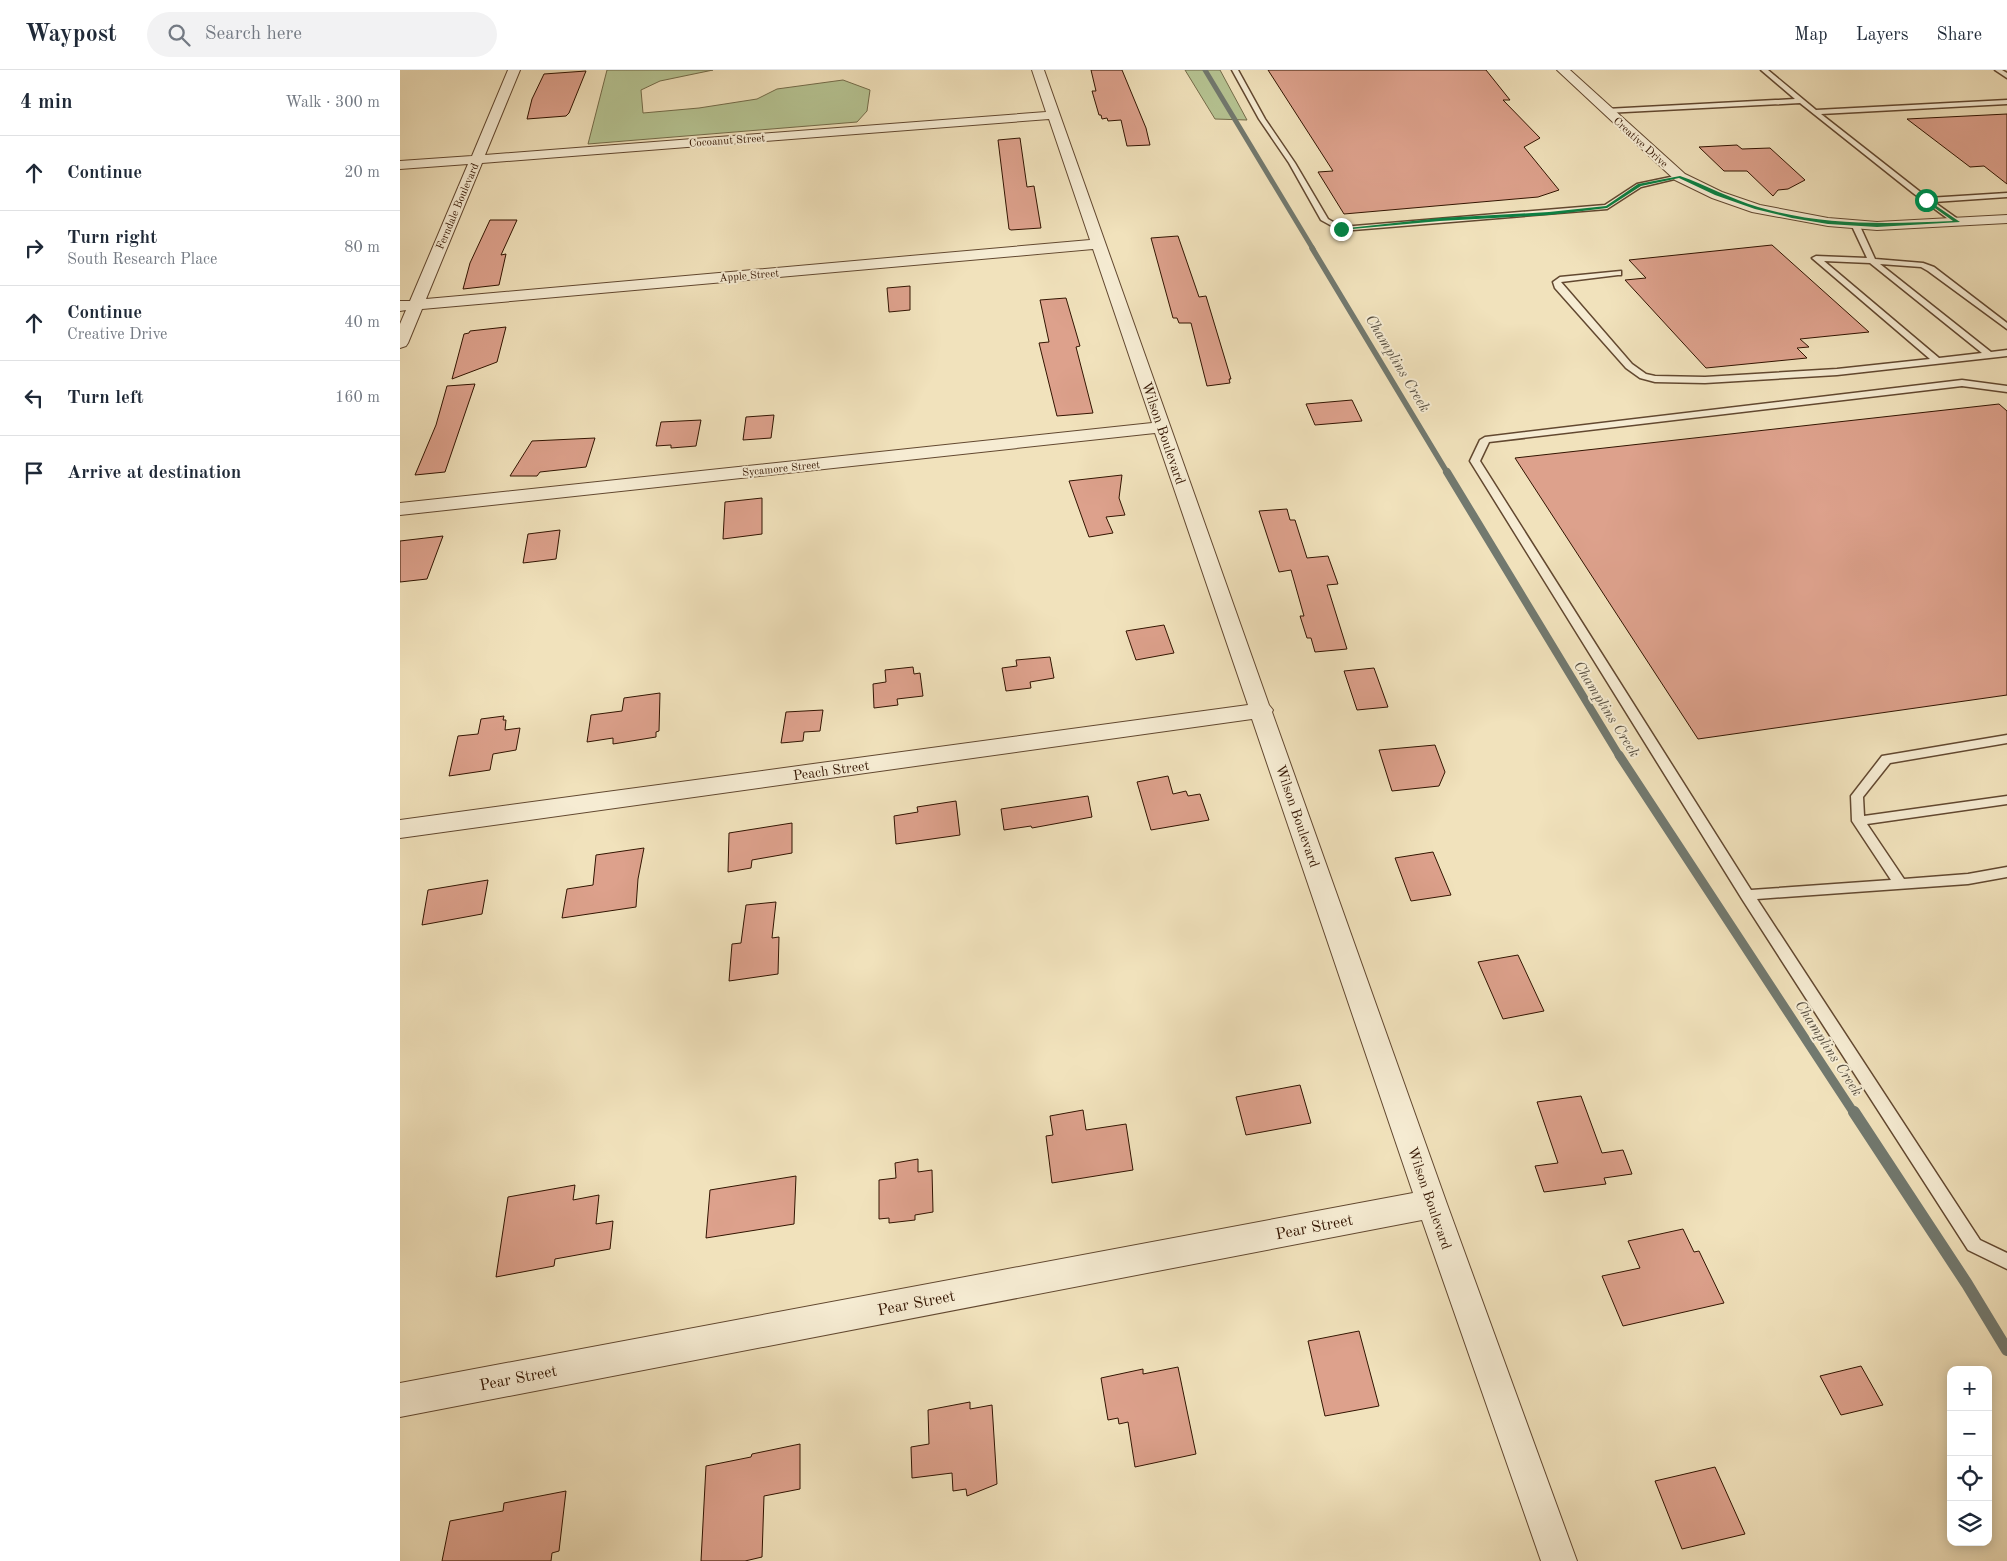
<!DOCTYPE html>
<meta charset="utf-8">
<style>
body{margin:0;font-family:"Old Standard TT",serif;background:#f2f2f3;color:#1f2937}
.controls{position:absolute;right:15px;bottom:15px;display:grid;overflow:hidden;border-radius:10px;box-shadow:0 2px 12px #0003}
.controls button{width:45px;height:45px;display:grid;place-items:center;padding:0;border:0;border-bottom:1px solid #e0e1e3;background:#fff;color:#1f2937;font:25px sans-serif}
.stop{position:absolute;width:15px;height:15px;margin:-11px;border:4px solid #0b8043;border-radius:50%;background:#fff}
.stop.end{background:#0b8043;border-color:#fff;box-shadow:0 1px 5px #0008}
.list{margin:0;padding:0;list-style:none}
h2{display:flex;justify-content:space-between;align-items:center;height:65px;margin:0;padding:0 20px;font-size:21px}
h2 small{font-size:16px;font-weight:400;color:#747a83}
.list li{display:grid;grid-template-columns:32px 1fr auto;gap:15px;align-items:center;box-sizing:border-box;height:75px;padding:0 20px;border-top:1px solid #e0e1e3}
.list b{display:block;font-size:19px;white-space:nowrap}
.list p{margin:0;font-size:16px;white-space:nowrap;color:#747a83}
.list em{font-size:16px;font-style:normal;color:#747a83}
.icon{flex:none;width:28px;height:28px;fill:none;stroke:currentColor;stroke-width:2;stroke-linecap:round;stroke-linejoin:round}
.map{position:relative;flex:none;width:1607px;height:1491px;overflow:hidden}
header{display:flex;align-items:center;gap:30px;box-sizing:border-box;height:70px;padding:0 25px;background:#fff;border-bottom:1px solid #e0e1e3}
header strong{font-size:24px}
nav{display:flex;gap:28px;margin-inline-start:auto;font-size:18px}
.search{width:350px;height:45px;background:#f2f2f3;display:flex;align-items:center;gap:12px;box-sizing:border-box;padding:0 18px;border-radius:28px;color:#747a83;font-size:19px}
main{display:flex}
aside{flex:1;background:#fff}
.map>svg:first-child{display:block}
.green{fill:#b6c493;stroke:#746c4a}
.lines{fill:none;stroke-linecap:round;stroke-linejoin:round}
.stream-far4{stroke:#72796f;stroke-width:5}
.stream-far3{stroke:#72796f;stroke-width:5.5}
.stream-far2{stroke:#72796f;stroke-width:8}
.stream-far1{stroke:#72796f;stroke-width:9}
.stream{stroke:#72796f;stroke-width:12}
.building{fill:#dda18c;stroke:#321401}
.lane-casing{stroke:#624830;stroke-width:3}
.street-casing{stroke:#624830;stroke-width:2}
.lane{fill:#f6ecd3;fill-rule:evenodd}
.street{fill:#f6ecd3;fill-rule:evenodd}
.route{fill:#0b8043}
.labels{text-anchor:middle;stroke-width:4;stroke-linejoin:round;paint-order:stroke}
.far-street-label{font-size:11px;fill:#321401;stroke:#f6ecd3}
.street-label{font-size:14px;fill:#321401;stroke:#f6ecd3}
.water-label{font-size:15px;font-style:italic;fill:#574f41;stroke:#f6ecd3}
.near-street-label{font-size:16px;fill:#321401;stroke:#f6ecd3}
</style>
<header>
<strong>Waypost</strong>
<div class="search"><svg class="icon" aria-label="search" viewBox="0 0 24 24"><circle cx="10" cy="10" r="6"/><path d="M15 15l6 6"/></svg>Search here</div>
<nav><a>Map</a><a>Layers</a><a>Share</a></nav>
</header>
<main>
<aside>
<h2>4 min<small>Walk · 300 m</small></h2>
<ul class="list">
<li><svg class="icon" aria-label="ahead" viewBox="0 0 24 24"><path d="M12 20V5M6 11l6-6 6 6"/></svg><div><b>Continue</b></div><em>20 m</em></li>
<li><svg class="icon" aria-label="right" viewBox="0 0 24 24"><path d="M7 20v-9h11M14 6l5 5-5 5"/></svg><div><b>Turn right</b><p>South Research Place</p></div><em>80 m</em></li>
<li><svg class="icon" aria-label="ahead" viewBox="0 0 24 24"><path d="M12 20V5M6 11l6-6 6 6"/></svg><div><b>Continue</b><p>Creative Drive</p></div><em>40 m</em></li>
<li><svg class="icon" aria-label="left" viewBox="0 0 24 24"><path d="M17 20v-9H6M10 6l-5 5 5 5"/></svg><div><b>Turn left</b></div><em>160 m</em></li>
<li><svg class="icon" aria-label="arrive" viewBox="0 0 24 24"><path d="M6 21V4h12l-3 4 3 4H6"/></svg><div><b>Arrive at destination</b></div></li>
</ul>
</aside>
<div class="map">
<svg width="1607" height="1491" viewBox="0 0 1607 1491">
<rect width="100%" height="100%" fill="#f1e2bc"/>
<filter id="stains"><feTurbulence type="fractalNoise" baseFrequency=".004" numOctaves="4"/><feColorMatrix values="0 0 0 0 .2 0 0 0 0 .09 0 0 0 0 .02 0 0 0 .5 -.17"/></filter>
<radialGradient id="worn" r=".72"><stop offset=".6" stop-color="#630" stop-opacity="0"/><stop offset="1" stop-color="#630" stop-opacity=".3"/></radialGradient>
<g class="green">
<path d="M207 0H313L260 11 241 20 243 43 299 38 357 29 377 19 443 10 470 20 467 41 457 52 188 74Z"/>
<path d="M785 0H820L847 50 815 49Z"/>
</g>
<g class="lines">
<path class="stream-far4" d="M805 0 913 179"/>
<path class="stream-far3" d="M912 178 1048 404"/>
<path class="stream-far2" d="M1047 402 1220 687"/>
<path class="stream-far1" d="M1219 685 1454 1043"/>
<path class="stream" d="M1454 1042 1567 1214 1607 1280"/>
</g>
<g class="building">
<path d="M691 0H722L746 58 750 75 727 76 721 50 708 51 707 48 702 49 701 45H699L692 21H696Z"/>
<path d="M868 0H1086L1110 30H1103L1140 68 1124 77 1159 120 1138 127 944 144 918 102 933 101Z"/>
<path d="M186 1 169 43 166 46 127 49 132 29 144 4Z"/>
<path d="M1607 44V114L1584 96 1570 97 1507 49Z"/>
<path d="M620 68 627 117 634 116 641 158 611 160 609 159 598 70Z"/>
<path d="M1337 75 1342 79 1370 78 1405 110 1388 119 1378 120 1373 126 1347 101H1324L1299 77Z"/>
<path d="M90 150H117L101 185 106 184 99 215 63 219 70 193Z"/>
<path d="M778 166 799 227 806 226 831 309H829L830 313 807 316 791 253H779L777 248H773L751 168Z"/>
<path d="M1372 175 1469 262 1400 269 1409 277 1397 278 1407 288 1306 298 1225 210 1246 208 1229 190Z"/>
<path d="M510 216V240L489 242 487 218Z"/>
<path d="M666 228 680 276 676 277 693 343 657 346 639 273 649 272 640 230Z"/>
<path d="M106 257 97 292 52 309 64 264 69 263 70 261Z"/>
<path d="M75 314 45 402 15 405 36 355 47 316Z"/>
<path d="M952 330 962 351 915 355 906 334Z"/>
<path d="M1599 334 1607 341V625L1298 669 1115 388Z"/>
<path d="M374 345 371 368 343 370 346 347Z"/>
<path d="M301 350 296 376 271 378V375L256 376 261 352Z"/>
<path d="M195 368 186 397 140 402 137 406H110L132 371Z"/>
<path d="M722 405 719 428 725 445 706 447 713 463 689 467 669 411Z"/>
<path d="M362 428V464L323 469 325 432Z"/>
<path d="M887 439 890 450H895L907 488 928 486 938 514 927 515 947 579 915 582 911 568H907L900 546H904L891 500 879 502 859 441Z"/>
<path d="M160 460 156 489 123 493 128 464Z"/>
<path d="M43 466 27 509 0 512V471Z"/>
<path d="M764 555 774 583 736 590 726 561Z"/>
<path d="M650 587 654 608 630 612 631 618 606 621 602 598 617 596 616 590Z"/>
<path d="M513 597 514 604 520 603 523 626 497 629 498 635 474 638 473 614 486 612 485 600Z"/>
<path d="M974 598 988 637 957 640 944 601Z"/>
<path d="M260 623 259 661 256 662V667L213 674V668L187 672 191 645 222 641 224 628Z"/>
<path d="M423 640 420 661 404 662 403 671 381 673 386 642Z"/>
<path d="M104 646 103 650H106L105 660 120 658 116 680 93 684 90 700 49 706 58 666 78 664 81 649Z"/>
<path d="M1035 675 1045 702 1039 716 992 721 979 680Z"/>
<path d="M768 706 773 724 786 721 788 726 800 724 809 750 751 760 737 712Z"/>
<path d="M688 726 692 747 632 758 631 756 604 760 601 739Z"/>
<path d="M556 731 560 765 496 774 494 746 518 742 517 737Z"/>
<path d="M392 753V783L352 790 351 798 328 802 329 763Z"/>
<path d="M244 778 238 809 236 837 162 848 167 819 193 815 196 785Z"/>
<path d="M1033 782 1051 825 1011 831 995 788Z"/>
<path d="M88 810 82 844 22 855 28 820Z"/>
<path d="M376 832 372 868 379 867 378 904 329 911 332 874 341 873 346 835Z"/>
<path d="M1118 885 1144 941 1103 949 1078 892Z"/>
<path d="M900 1015 911 1053 846 1065 836 1027Z"/>
<path d="M1181 1026 1202 1083 1223 1080 1232 1104 1204 1108 1206 1114 1144 1122 1135 1096 1158 1093 1137 1032Z"/>
<path d="M683 1040 686 1060 726 1054 733 1100 652 1113 646 1066 653 1065 650 1046Z"/>
<path d="M518 1089V1102L532 1100 533 1142 515 1145V1150L489 1153V1148L479 1149V1110L496 1108 495 1093Z"/>
<path d="M396 1106 394 1154 306 1168 310 1120Z"/>
<path d="M175 1115 173 1130 199 1125 196 1154 213 1151 210 1179 155 1189 154 1196 96 1207 108 1127Z"/>
<path d="M1283 1159 1294 1182 1299 1181 1324 1233 1223 1256 1202 1206 1240 1198 1228 1171Z"/>
<path d="M959 1261 979 1336 925 1346 908 1271Z"/>
<path d="M1461 1296 1483 1335 1441 1345 1420 1306Z"/>
<path d="M778 1297 796 1384 735 1397 728 1352 719 1354 718 1348 708 1350 701 1308 743 1299V1304Z"/>
<path d="M570 1332V1339L592 1335 597 1414 567 1426 566 1419 553 1421 552 1403 512 1408 511 1377 529 1374 528 1340Z"/>
<path d="M400 1374V1419L364 1426 362 1487 345 1491H301L306 1396 351 1387 352 1384Z"/>
<path d="M1315 1397 1345 1464 1282 1479 1255 1411Z"/>
<path d="M166 1421 159 1481 152 1483 151 1491H42L50 1451 103 1441 104 1433Z"/>
</g>
<g class="lines">
<defs>
<g id="lane">
<path d="M832 0H838L865 49 895 93 928 149 942 157 1205 135 1237 114 1280 105 1283 107 1241 117 1207 139 941 161 921 150 889 93 859 49Z"/>
<path d="M1361 0H1368L1416 40 1607 30V34L1421 44 1528 128 1607 123V127L1534 132 1562 152 1555 154 1513 123 1400 33 1206 43 1203 41 1206 39 1395 29Z"/>
<path d="M1595 0H1602L1607 3V8Z"/>
<path d="M1452 152 1459 154 1475 189 1523 193 1534 197 1607 253V259L1528 201 1521 197 1480 194 1591 282 1607 280V286L1437 305 1305 313 1255 312 1240 308 1226 298 1155 218 1153 212 1160 207 1221 201V205H1218L1161 212 1232 294 1246 304 1255 306 1305 307 1437 299 1530 289 1412 188 1416 186 1467 188 1451 154ZM1424 191 1470 193 1582 283 1539 288Z"/>
<path d="M1562 310 1607 316V322L1562 316 1089 372 1080 391 1351 820 1491 810 1452 751 1451 726 1482 686 1607 665V673L1490 693 1463 727 1464 746 1607 726V734L1467 754 1504 809 1568 804 1607 797V807L1568 814 1357 829 1580 1170 1607 1183V1199L1568 1180 1342 829 1070 391 1080 370 1085 367Z"/>
</g>
<g id="street">
<path d="M108 0H120L85 85 646 42 632 0H644L869 635 873 640 872 642 1047 1134 1177 1491H1141L1022 1150 0 1347V1313L1013 1123 852 649 0 768V750L848 635 755 363 0 445V433L752 353 693 179 22 239 8 273 6 276 0 278V254L6 240 0 241V231H10L68 94 0 99V91L72 86ZM649 49 690 170 26 229 82 93Z"/>
<path d="M1157 0H1170L1285 104 1322 122 1360 135 1428 148 1477 152 1607 145V153L1477 160 1428 156 1352 142 1312 128 1275 110Z"/>
</g>
</defs>
<use href="#lane" class="lane-casing"/>
<use href="#street" class="street-casing"/>
<use href="#lane" class="lane"/>
<use href="#street" class="street"/>
</g>
<path class="route" d="M1280 106C1306 115 1331 129 1358 137 1422 156 1487 154 1553 151L1525 131 1526 129 1560 152 1477 157 1428 154 1392 148 1355 139 1315 125 1279 108 1241 116 1207 138 1149 145 1040 151 941 160 939 159 1040 148 1149 142 1206 136 1238 114Z"/>
<g class="labels">
<g class="far-street-label">
<text transform="translate(327 70) rotate(-4)" y="4">Cocoanut Street</text>
<text transform="translate(1241 72) rotate(42)" y="4">Creative Drive</text>
<text transform="translate(57 136) rotate(-67)" y="4">Ferndale Boulevard</text>
<text transform="translate(349 205) rotate(-5)" y="4">Apple Street</text>
<text transform="translate(381 398) rotate(-6)" y="4">Sycamore Street</text>
</g>
<g class="street-label">
<text transform="translate(764 363) rotate(71)" y="5">Wilson Boulevard</text>
<text transform="translate(431 700) rotate(-8)" y="5">Peach Street</text>
<text transform="translate(898 746) rotate(71)" y="5">Wilson Boulevard</text>
<text transform="translate(1030 1128) rotate(71)" y="5">Wilson Boulevard</text>
</g>
<g class="water-label">
<text transform="translate(998 293) rotate(59)" y="5">Champlins Creek</text>
<text transform="translate(1207 639) rotate(58)" y="5">Champlins Creek</text>
<text transform="translate(1429 978) rotate(57)" y="5">Champlins Creek</text>
</g>
<g class="near-street-label">
<text transform="translate(914 1156) rotate(-11)" y="6">Pear Street</text>
<text transform="translate(516 1232) rotate(-11)" y="6">Pear Street</text>
<text transform="translate(118 1307) rotate(-11)" y="6">Pear Street</text>
</g>
</g>
<rect width="100%" height="100%" filter="url(#stains)"/>
<rect width="100%" height="100%" fill="url(#worn)"/>
</svg>
<div class="controls">
<button>+</button>
<button>−</button>
<button><svg class="icon" aria-label="locate" viewBox="0 0 24 24"><circle cx="12" cy="12" r="6"/><path d="M12 2v4M12 18v4M2 12h4M18 12h4"/></svg></button>
<button><svg class="icon" aria-label="layers" viewBox="0 0 24 24"><path d="M12 4l9 5-9 5-9-5zM3 14l9 5 9-5"/></svg></button>
</div>
<div class="stop" style="left:1526px;top:130px"></div>
<div class="stop end" style="left:941px;top:159px"></div>
</div>
</main>
